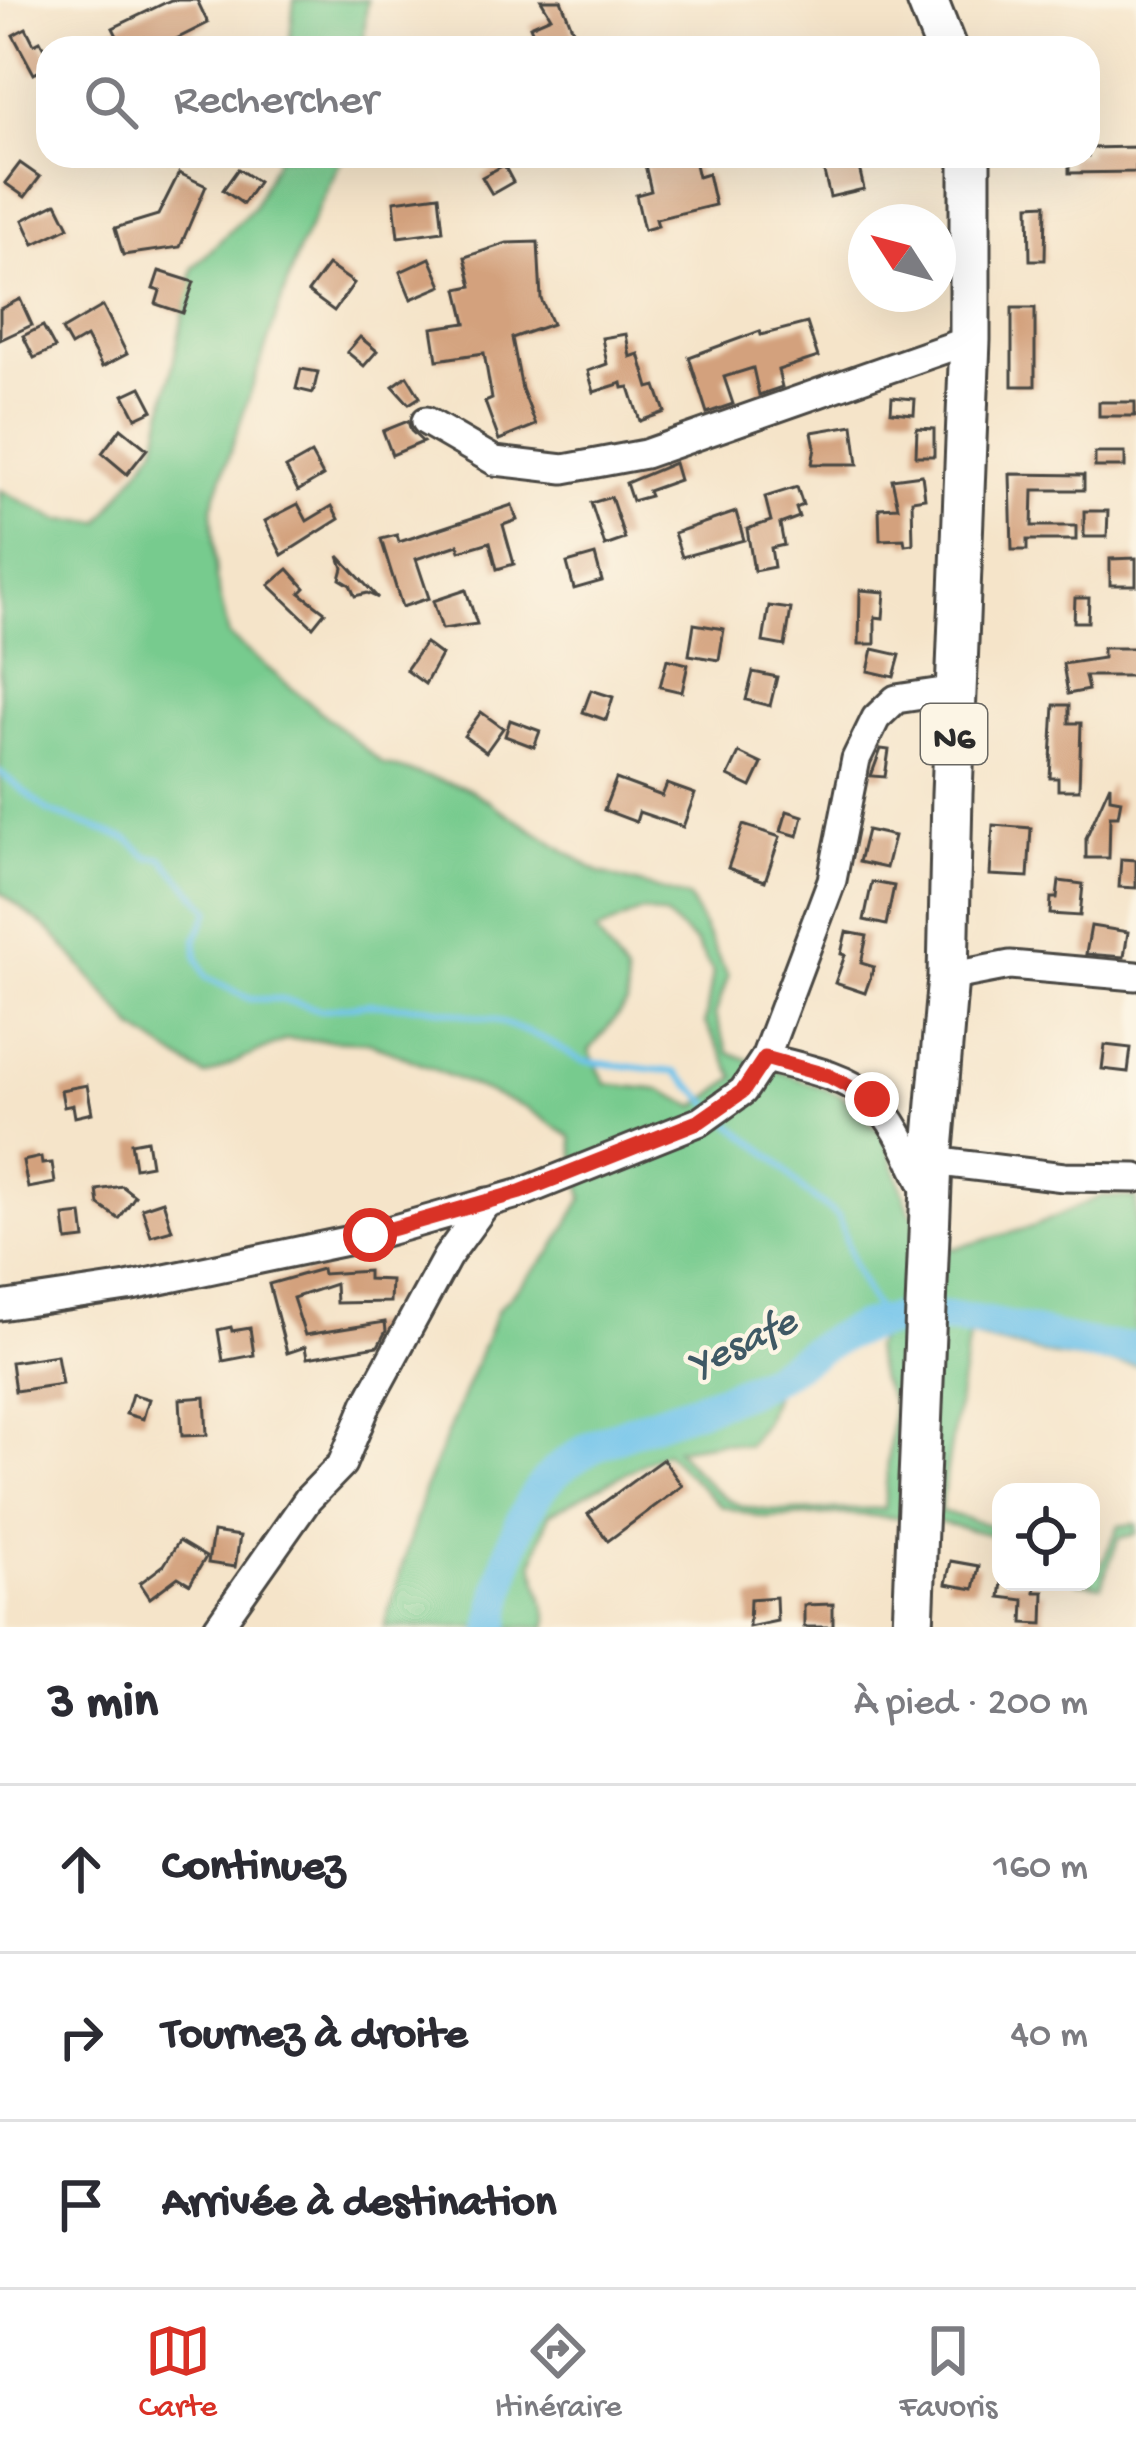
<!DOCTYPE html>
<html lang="fr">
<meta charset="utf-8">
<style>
body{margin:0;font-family:"Gochi Hand",sans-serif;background:#f7f7f7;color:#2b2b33}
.controls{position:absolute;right:36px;bottom:36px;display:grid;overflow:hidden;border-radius:24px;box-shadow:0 12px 48px #0002}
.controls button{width:108px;height:108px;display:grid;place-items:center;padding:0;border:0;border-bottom:3px solid #e1e1e2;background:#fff;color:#2b2b33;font:60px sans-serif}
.compass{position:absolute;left:848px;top:204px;width:108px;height:108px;border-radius:50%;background:#fff;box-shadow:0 12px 48px #0002;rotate:306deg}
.stop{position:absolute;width:36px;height:36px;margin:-27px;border:9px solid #d93025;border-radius:50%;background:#fff}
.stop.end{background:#d93025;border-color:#fff;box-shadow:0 3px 12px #0008}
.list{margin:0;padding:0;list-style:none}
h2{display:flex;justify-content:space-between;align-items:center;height:156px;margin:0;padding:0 48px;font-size:51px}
h2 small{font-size:39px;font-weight:400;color:#7c7c81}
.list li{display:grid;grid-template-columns:78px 1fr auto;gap:36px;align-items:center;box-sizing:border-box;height:168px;padding:0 48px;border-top:3px solid #e1e1e2}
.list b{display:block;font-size:45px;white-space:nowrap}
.list em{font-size:39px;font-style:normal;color:#7c7c81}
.icon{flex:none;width:66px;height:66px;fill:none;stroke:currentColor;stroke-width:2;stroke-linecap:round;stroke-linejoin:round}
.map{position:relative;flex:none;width:1136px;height:1627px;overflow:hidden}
.search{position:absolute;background:#fff;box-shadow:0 12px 48px #0002;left:36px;right:36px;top:36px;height:132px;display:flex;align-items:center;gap:30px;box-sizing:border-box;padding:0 42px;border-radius:36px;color:#7c7c81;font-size:45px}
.sheet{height:660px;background:#fff}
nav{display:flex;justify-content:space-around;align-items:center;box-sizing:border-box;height:168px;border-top:3px solid #e1e1e2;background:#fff;font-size:33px;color:#7c7c81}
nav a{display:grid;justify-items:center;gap:6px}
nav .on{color:#d93025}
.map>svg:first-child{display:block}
.green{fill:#77cb8e;stroke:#517b5c;stroke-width:3;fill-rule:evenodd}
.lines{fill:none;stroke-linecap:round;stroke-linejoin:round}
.stream{stroke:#6ec3eb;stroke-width:6}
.river{stroke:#6ec3eb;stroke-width:33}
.building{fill:#d3a17d}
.minor-casing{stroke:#494743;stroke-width:33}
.highway-casing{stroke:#494743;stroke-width:45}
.minor{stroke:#fff;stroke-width:27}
.highway{stroke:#fff;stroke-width:39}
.route{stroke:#d93025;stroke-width:15}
.labels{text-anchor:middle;stroke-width:9;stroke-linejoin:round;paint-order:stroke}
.shield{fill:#fcf5e5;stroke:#6a6863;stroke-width:3}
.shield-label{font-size:36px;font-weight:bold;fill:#2b2b2b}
.water-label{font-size:42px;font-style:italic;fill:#3f5965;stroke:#fcf5e5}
</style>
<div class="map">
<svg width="1136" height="1627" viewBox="0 0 1136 1627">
<rect width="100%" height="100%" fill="#fcf5e5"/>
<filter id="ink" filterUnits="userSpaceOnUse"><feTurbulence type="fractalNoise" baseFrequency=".00833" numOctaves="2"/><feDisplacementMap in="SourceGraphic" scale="24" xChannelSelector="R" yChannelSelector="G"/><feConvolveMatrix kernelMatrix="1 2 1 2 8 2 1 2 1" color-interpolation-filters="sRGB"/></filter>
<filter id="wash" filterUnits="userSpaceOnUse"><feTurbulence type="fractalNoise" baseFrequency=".004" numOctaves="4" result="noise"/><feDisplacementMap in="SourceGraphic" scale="48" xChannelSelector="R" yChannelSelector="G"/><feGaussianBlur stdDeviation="2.7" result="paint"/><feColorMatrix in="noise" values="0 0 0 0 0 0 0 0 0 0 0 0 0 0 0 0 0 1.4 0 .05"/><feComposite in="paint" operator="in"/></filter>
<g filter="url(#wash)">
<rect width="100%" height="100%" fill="#f5e4c9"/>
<g class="green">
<path d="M294 0H367L363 48H289Z"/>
<path d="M278 156H343L299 249 212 506 216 578 229 636 383 764 469 789 600 873 689 898 728 976 715 1015 728 1052 841 1095 883 1134 910 1212 952 1249 1032 1227 1102 1196 1136 1198V1366L1050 1355 969 1336 940 1511 996 1527 1001 1531V1543L992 1535 934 1521 847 1514 765 1518 721 1506 665 1452 549 1514 533 1563 548 1618 547 1627H384L425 1488 498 1309 552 1251 583 1198 571 1137 528 1109 369 1042 287 1039 205 1076 135 1029 53 933 0 892V490L59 520 101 522 156 446 193 268 253 208ZM642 911 665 916 695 942 713 972 705 1023 735 1077 696 1107 661 1090 606 1084 589 1051 627 1004 626 975 596 932ZM889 1323 873 1348 880 1379 893 1403 884 1509C841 1506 758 1522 724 1497 706 1484 691 1466 676 1449L721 1442 747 1446 764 1423 774 1393 765 1382C804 1356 842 1329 889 1323Z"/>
<path d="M1136 1524V1534L1119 1538 1101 1586 1075 1582H1091V1571H1098L1119 1526Z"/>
</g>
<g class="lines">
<g class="stream">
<path d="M0 772 48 811 129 840 148 857 162 858 210 910 196 938 197 958 206 977 250 999H281L321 1010 367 1004 426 1007 495 1020 542 1038 582 1061 676 1072 710 1104"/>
<path d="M723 1118 775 1159 803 1190 839 1217 854 1267 872 1303 890 1323"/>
</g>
<path class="river" d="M494 1627C501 1582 512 1527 540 1489 586 1428 696 1416 761 1383 796 1366 826 1338 865 1327 886 1320 916 1317 937 1318 1004 1319 1070 1350 1136 1348"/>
</g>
<g id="blocks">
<g class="building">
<path d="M171 0H197L208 23 158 48H123L113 28Z"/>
<path d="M541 0H561L580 48H539L530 26 551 17Z"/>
<path d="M26 28 34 44 40 41 48 56V66L34 74 13 35Z"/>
<path d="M1136 147V172L1069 173V156H1088V148Z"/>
<path d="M643 156H693L698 177 708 174 715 205 656 219 658 226 644 230 636 195 651 191Z"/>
<path d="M857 159 864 189 830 197 823 168Z"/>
<path d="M20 163 40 177 25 197 5 183Z"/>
<path d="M504 165 513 182 492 194 482 177Z"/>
<path d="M238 169 258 182 243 204 223 190Z"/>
<path d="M179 173 206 186 180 247 123 255 115 228 158 215Z"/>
<path d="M439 195 443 231 398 237 394 201Z"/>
<path d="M57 203 69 227 34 244 23 220Z"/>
<path d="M1046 204 1045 260H1030L1029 205Z"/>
<path d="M538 242 541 299 552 324 512 338 522 389 536 425 499 440 485 402 492 399 484 353 437 360 432 328 466 323 458 289 472 286 465 257 507 243Z"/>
<path d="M430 258 442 286 411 299 400 272Z"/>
<path d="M328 265 354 283 334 311 308 292Z"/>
<path d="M159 271 194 282 183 313 156 304 160 291 153 289Z"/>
<path d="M20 299 32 325 0 340V309Z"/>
<path d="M103 306 127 354 102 367 86 337 71 346 62 330Z"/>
<rect x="1012" y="308" width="23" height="78"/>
<path d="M807 323 818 357 778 370 782 387 759 395 753 368 724 377 733 404 707 413 689 357 760 331 761 335Z"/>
<path d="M43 326 55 348 34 358 23 336Z"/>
<path d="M626 334 630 357 639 354 649 388 656 386 665 412 640 421 629 387 623 388 622 383 594 392 588 371 607 364 602 338Z"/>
<path d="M360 337 377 351 364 366 347 352Z"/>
<path d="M301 369 318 372 313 393 296 389Z"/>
<path d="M407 376 420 397 409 404 393 386Z"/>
<path d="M141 387 153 410 136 418 124 395Z"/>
<path d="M892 397 915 399 914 414 891 412Z"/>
<rect x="1099" y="402" width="36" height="14"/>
<path d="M408 421 411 431 423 442 392 455 383 431Z"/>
<path d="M853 425 858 464H812L815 447 812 432Z"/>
<path d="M121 428 147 449 127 474 102 453Z"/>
<path d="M917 428 934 429V456H916Z"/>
<rect x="1095" y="453" width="30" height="14"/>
<path d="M311 454 323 476 298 491 286 468Z"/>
<path d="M674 463 679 480 648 491 650 496 632 501 626 483Z"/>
<path d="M1010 474 1084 475V490H1033L1032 526H1076V540H1027V550H1012Z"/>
<path d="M922 475 925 498 912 500 913 544 905 545 904 539 880 540 879 508 898 507 892 479Z"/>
<path d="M797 487 803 505 796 508 799 517 780 524 784 545 771 548 774 567 754 571 747 529 771 521 765 497Z"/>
<path d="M611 497 625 539 605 546 591 503Z"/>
<path d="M298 504 307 521 332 506 339 519 282 555 265 521Z"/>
<path d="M512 505 517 520 503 525 514 564 497 569 490 542 460 551 458 545 416 559 429 598 402 607 381 539 397 535 399 542Z"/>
<path d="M1084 511H1108L1107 537H1084Z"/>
<path d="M736 512 744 540 682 557 674 533Z"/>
<path d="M595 555 602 581 574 589 567 563Z"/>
<path d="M339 556 378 598 367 593 355 596 350 585 340 579 343 568Z"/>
<path d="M1136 558V585H1110V559Z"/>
<path d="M288 569 305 588 300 593 325 612 313 627 269 585Z"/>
<path d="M466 590 477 624 442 629 433 601Z"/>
<path d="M860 590 885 592 883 618 875 617V644H859Z"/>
<path d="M1075 598H1089L1088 622H1074Z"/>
<path d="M769 606 791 609 785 646 763 642Z"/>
<path d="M694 624 724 629 719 660 689 655Z"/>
<path d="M425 643 441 655 425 684 406 670Z"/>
<path d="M1103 648H1136V676H1085L1088 690 1068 694 1063 664 1103 658Z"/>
<path d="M873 649 900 655 894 677 868 671Z"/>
<path d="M667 659 688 664 682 692 660 687Z"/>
<path d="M753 672 777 677 770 706 746 700Z"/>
<path d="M591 690 613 697 606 720 583 712Z"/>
<path d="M1054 705H1069V723H1081L1079 790H1058V778H1050Z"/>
<path d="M481 712 503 728 486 752 464 736Z"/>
<path d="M510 720 540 731 534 747 505 736Z"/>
<path d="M881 749 889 750 885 777 871 776Z"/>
<path d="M739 753 762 764 751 787 728 776Z"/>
<path d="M616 779 662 796 667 784 695 794 683 827 639 812 636 822 604 810Z"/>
<path d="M1110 784V798L1121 800 1118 816H1110L1109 858H1086V838Z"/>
<path d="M787 811 803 816 798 836 781 831Z"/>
<path d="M743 825 780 837 765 881 728 868Z"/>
<path d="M993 825 1031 828 1028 877 990 875Z"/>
<path d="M867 830 894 836 886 868 859 862Z"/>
<path d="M1121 859 1136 860V888L1119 887Z"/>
<path d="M1059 881 1083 884 1080 916 1050 914 1051 898H1057Z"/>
<path d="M872 882 894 886 886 925 864 920Z"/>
<path d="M1091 926 1128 932 1124 957 1086 954Z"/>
<path d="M846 932 867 936 861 963 874 967 865 993 835 983 845 955 841 954Z"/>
<path d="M1105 1045 1131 1048 1128 1072 1102 1069Z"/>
<path d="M87 1085 92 1113 75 1117 73 1105 64 1107 61 1090Z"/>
<path d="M147 1140 151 1165 135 1168 131 1143Z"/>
<path d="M41 1157 42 1164 52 1163 55 1183 28 1188 23 1161Z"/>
<path d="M122 1186 135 1196 119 1219 99 1205 97 1190Z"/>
<path d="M163 1201 172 1230 151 1236 142 1208Z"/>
<path d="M82 1214 85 1239 67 1241 64 1216Z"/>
<path d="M322 1269 323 1274 368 1271V1279L391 1280 390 1302 336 1303 335 1284 293 1298 305 1335 385 1322 386 1331 378 1346 307 1358 305 1347 287 1353 269 1284Z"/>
<path d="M231 1327 232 1331 250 1328 254 1355 223 1361 218 1330Z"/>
<path d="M57 1355 62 1384 15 1391 11 1362Z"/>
<path d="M132 1394 149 1399 143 1419 126 1414Z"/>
<path d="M205 1397 207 1435 182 1436 180 1399Z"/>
<path d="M663 1459 682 1486 608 1541 588 1514Z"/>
<path d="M213 1532 240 1536 235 1567 208 1563Z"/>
<path d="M179 1541 206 1557 190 1584 178 1577 150 1598 140 1583 164 1565Z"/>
<path d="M951 1561 979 1566 974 1589 946 1584Z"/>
<path d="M1002 1582H1036L1035 1592H1044L1043 1624 1023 1623 1024 1600 1000 1597Z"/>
<path d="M776 1597 777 1621 749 1627 750 1599Z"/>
<path d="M833 1604V1627H804V1605Z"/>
</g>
</g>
</g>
<g filter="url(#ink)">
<use href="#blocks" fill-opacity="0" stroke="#494743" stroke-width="3"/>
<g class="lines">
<defs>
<g id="minor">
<path d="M426 421 495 461 564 469 645 454 970 340"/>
<path d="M948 977 1010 965 1136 976"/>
<path d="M765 1058C799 1067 846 1075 873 1100 898 1123 912 1163 927 1192"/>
<path d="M932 1161 1064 1177 1136 1178"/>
<path d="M0 1306 127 1287 370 1236 521 1193 701 1121 743 1091 765 1058 832 880 856 759 876 718 896 699 956 690"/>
<path d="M218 1627 308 1499 342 1464 367 1404 447 1257 487 1202"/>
</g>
<g id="highway">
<path d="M927 0 946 48"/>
<path d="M913 1627 932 1161 948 977 952 794 970 340V156"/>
</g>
</defs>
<use href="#minor" class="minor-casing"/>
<use href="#highway" class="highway-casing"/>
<use href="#minor" class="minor"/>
<use href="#highway" class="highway"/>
</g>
</g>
<g class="lines" filter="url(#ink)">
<path class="route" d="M370 1235 520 1192 700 1121 743 1091 765 1058 829 1076 872 1099"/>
</g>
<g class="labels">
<rect class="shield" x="921" y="704" width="66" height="60" rx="9"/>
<g class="shield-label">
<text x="954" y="747">N6</text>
</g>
<g class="water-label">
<text transform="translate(740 1339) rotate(-25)" y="15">Yesafe</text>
</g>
</g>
</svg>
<div class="controls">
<button><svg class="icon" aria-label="locate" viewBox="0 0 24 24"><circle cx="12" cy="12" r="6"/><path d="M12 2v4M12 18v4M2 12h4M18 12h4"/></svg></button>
</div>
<svg class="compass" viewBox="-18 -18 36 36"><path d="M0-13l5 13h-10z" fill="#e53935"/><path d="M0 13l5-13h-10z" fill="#7c7c81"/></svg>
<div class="stop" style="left:370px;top:1235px"></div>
<div class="stop end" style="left:872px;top:1099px"></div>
<div class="search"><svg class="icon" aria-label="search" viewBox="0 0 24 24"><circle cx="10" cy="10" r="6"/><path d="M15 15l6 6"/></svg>Rechercher</div>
</div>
<section class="sheet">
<h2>3 min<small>À pied · 200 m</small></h2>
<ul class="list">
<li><svg class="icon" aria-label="ahead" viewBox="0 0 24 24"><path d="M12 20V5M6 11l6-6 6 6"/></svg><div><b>Continuez</b></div><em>160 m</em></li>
<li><svg class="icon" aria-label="right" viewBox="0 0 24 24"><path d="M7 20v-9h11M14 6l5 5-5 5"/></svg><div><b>Tournez à droite</b></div><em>40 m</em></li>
<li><svg class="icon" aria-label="arrive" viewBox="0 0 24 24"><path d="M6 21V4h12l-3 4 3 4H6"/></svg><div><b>Arrivée à destination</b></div></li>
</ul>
</section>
<nav>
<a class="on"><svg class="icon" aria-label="map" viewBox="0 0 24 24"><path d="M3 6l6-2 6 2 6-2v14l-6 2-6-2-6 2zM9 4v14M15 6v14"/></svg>Carte</a>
<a><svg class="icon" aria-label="directions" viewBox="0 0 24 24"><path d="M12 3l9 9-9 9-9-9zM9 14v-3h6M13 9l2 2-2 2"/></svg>Itinéraire</a>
<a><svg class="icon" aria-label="saved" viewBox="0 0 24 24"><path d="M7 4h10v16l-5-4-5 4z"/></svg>Favoris</a>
</nav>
